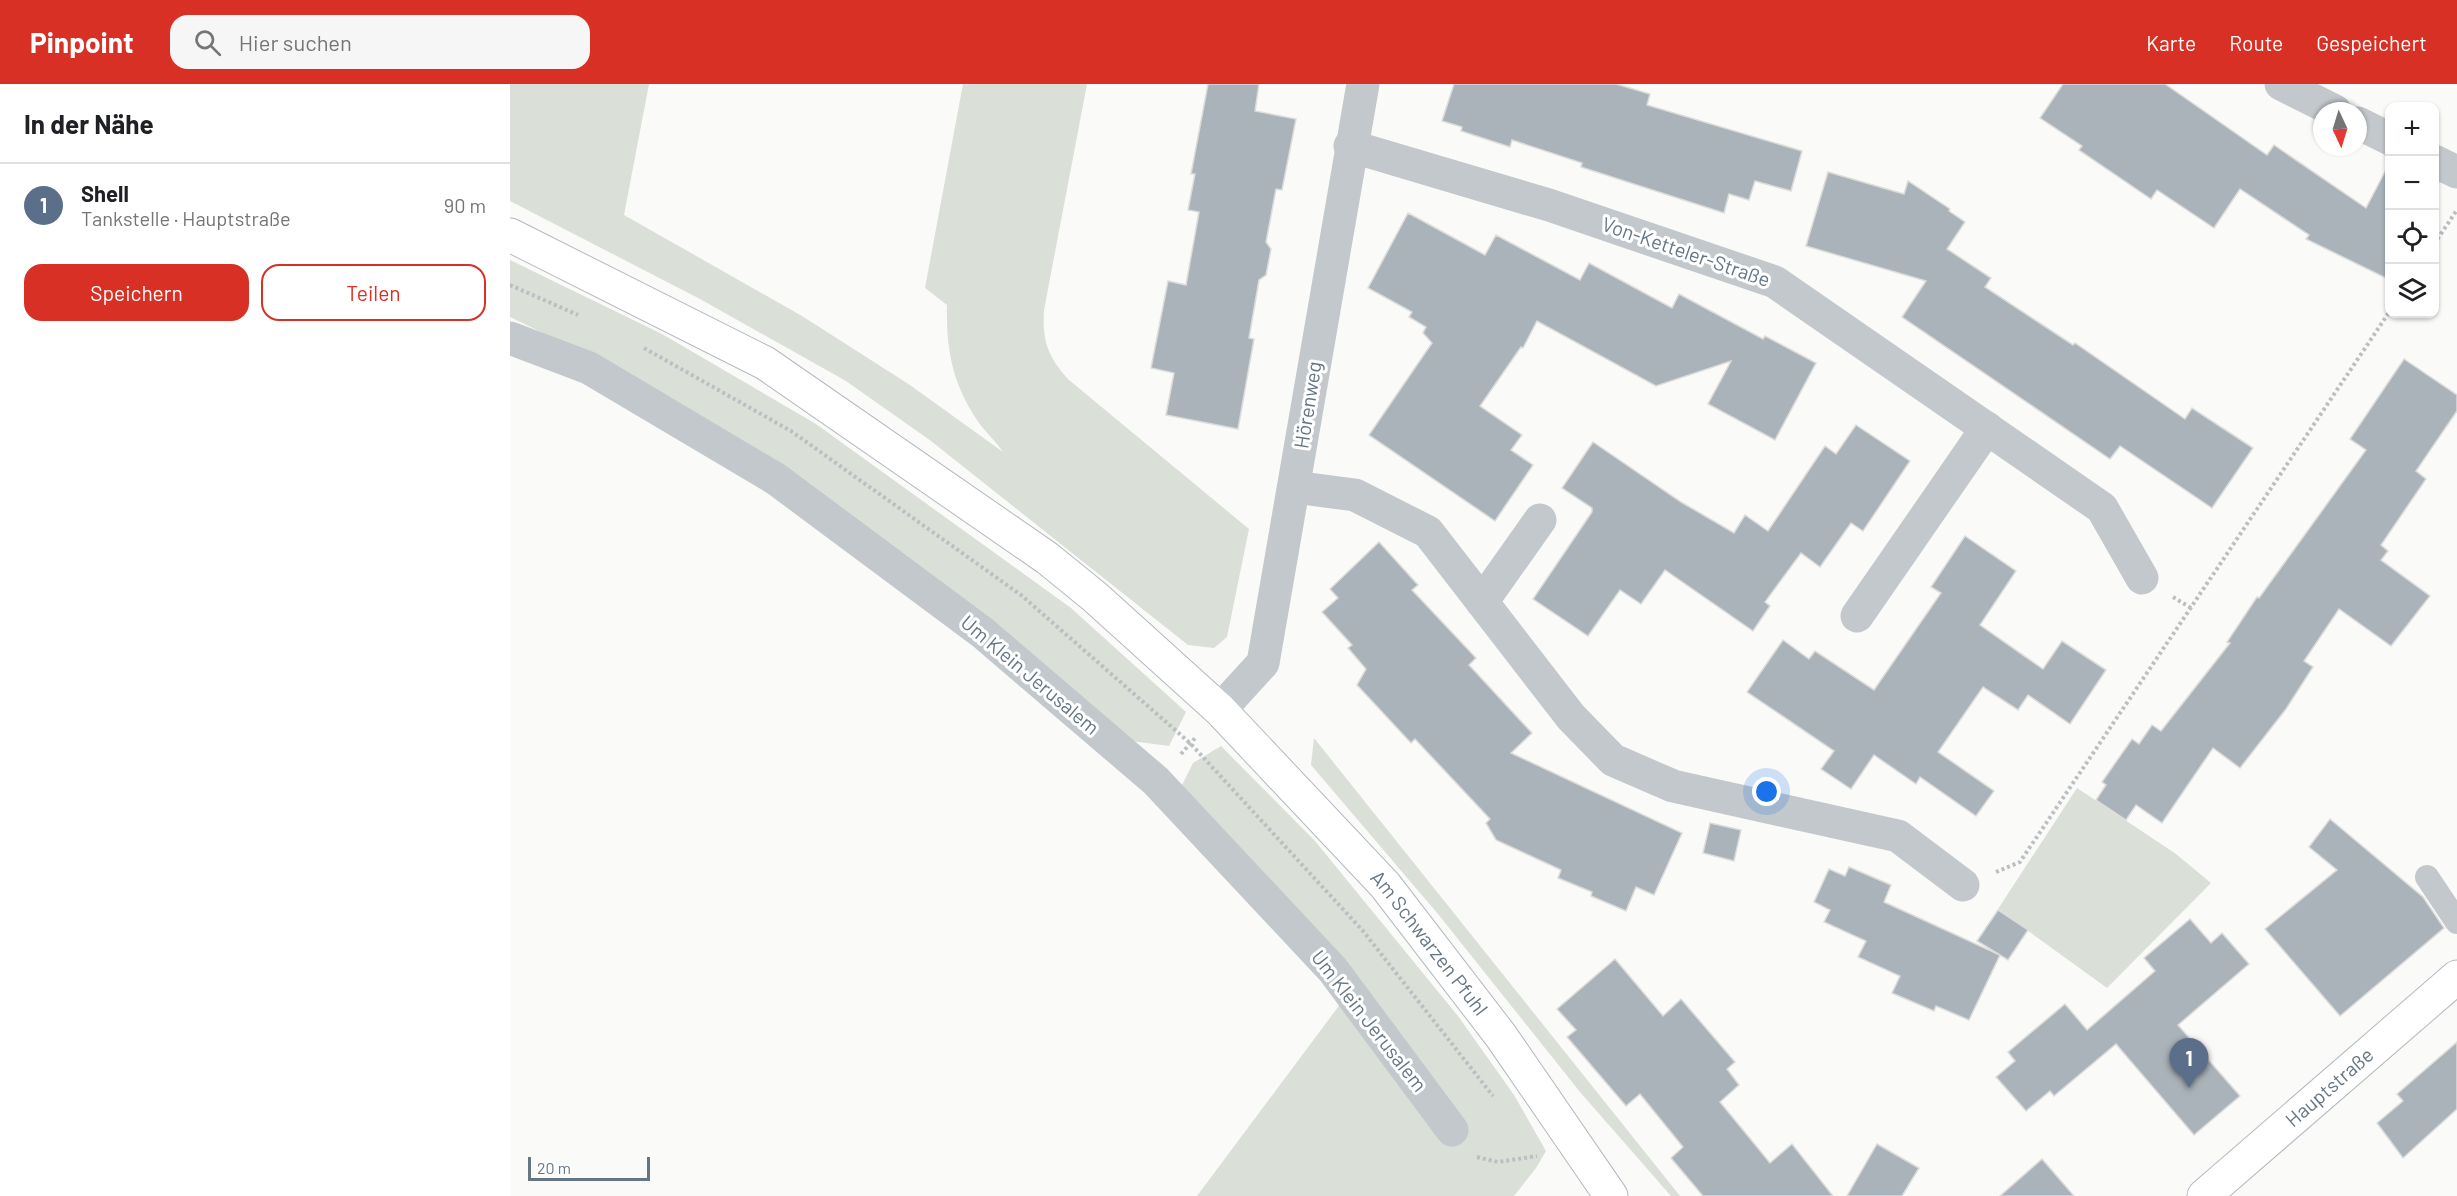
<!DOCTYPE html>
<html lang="de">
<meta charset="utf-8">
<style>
body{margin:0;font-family:Barlow,sans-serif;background:#f6f6f6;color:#202124}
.controls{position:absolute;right:18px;top:18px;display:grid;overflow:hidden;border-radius:12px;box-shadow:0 2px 4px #0004}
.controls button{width:54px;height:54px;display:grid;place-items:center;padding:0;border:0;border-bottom:2px solid #e0e0e0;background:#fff;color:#202124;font:30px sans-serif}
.compass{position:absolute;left:1803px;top:18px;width:54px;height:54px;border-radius:50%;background:#fff;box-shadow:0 2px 4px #0004;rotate:176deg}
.scale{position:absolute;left:18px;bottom:15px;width:122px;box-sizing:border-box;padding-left:6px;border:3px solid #657683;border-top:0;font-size:16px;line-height:21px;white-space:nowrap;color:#657683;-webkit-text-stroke:4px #fff;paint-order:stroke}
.you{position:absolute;left:1257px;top:708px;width:21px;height:21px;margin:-15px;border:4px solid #fff;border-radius:50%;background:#1a73e8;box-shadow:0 0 0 9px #1a73e833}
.badge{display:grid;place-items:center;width:39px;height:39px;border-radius:50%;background:#d93025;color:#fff;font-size:20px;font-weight:700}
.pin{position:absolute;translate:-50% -50px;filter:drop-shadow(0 2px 3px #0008)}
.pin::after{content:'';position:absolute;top:32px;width:21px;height:18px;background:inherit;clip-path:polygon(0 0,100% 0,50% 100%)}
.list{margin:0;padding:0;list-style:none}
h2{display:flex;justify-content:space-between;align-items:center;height:78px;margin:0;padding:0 24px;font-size:26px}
h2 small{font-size:20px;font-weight:400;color:#757577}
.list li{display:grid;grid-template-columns:39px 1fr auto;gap:18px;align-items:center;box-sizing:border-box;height:84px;padding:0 24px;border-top:2px solid #e0e0e0}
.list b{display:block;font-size:22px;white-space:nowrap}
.list p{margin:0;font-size:20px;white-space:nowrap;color:#757577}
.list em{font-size:20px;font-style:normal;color:#757577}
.actions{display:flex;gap:12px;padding:18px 24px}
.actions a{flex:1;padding:14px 0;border:2px solid #d93025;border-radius:18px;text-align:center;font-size:21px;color:#d93025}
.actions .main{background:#d93025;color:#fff}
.icon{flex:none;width:33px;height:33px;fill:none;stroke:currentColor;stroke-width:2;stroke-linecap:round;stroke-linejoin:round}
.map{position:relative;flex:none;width:1947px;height:1112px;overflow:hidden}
header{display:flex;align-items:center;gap:36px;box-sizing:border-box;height:84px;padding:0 30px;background:#d93025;color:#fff}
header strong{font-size:28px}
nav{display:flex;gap:33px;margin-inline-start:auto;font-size:21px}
.search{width:420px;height:54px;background:#f6f6f6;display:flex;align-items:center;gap:15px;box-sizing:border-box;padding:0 21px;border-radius:18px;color:#757577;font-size:22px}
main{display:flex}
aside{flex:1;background:#fff}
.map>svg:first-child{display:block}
.green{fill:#dadfd7}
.building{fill:#aab3b9;stroke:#dcdcda;stroke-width:1.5}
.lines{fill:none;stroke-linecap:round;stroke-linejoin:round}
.secondary-casing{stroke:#b3babf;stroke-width:35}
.path{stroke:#bbbfc2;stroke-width:4;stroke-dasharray:3 3;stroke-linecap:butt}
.lane{stroke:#c3c8cc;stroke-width:24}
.street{stroke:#c3c8cc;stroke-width:33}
.secondary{stroke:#fff;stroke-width:33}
.labels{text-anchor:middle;stroke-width:6;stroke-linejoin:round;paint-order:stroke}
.street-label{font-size:20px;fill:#657683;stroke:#fff}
</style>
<header>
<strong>Pinpoint</strong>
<div class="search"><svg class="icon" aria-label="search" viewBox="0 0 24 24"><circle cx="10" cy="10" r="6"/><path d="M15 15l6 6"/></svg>Hier suchen</div>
<nav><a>Karte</a><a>Route</a><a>Gespeichert</a></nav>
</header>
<main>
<aside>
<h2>In der Nähe<small></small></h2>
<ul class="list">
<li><span class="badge" style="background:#5c6f8a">1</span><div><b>Shell</b><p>Tankstelle · Hauptstraße</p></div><em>90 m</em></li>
</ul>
<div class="actions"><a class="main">Speichern</a><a>Teilen</a></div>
</aside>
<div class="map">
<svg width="1947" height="1112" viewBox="0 0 1947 1112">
<rect width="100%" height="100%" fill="#fafaf8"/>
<g class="green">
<path d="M0 0H139L114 131 292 232 400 301 493 368C486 357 474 347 467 336 442 299 436 264 437 221L415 204 453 0H577L534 226C532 257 538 273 559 296L739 445 717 553 704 564 678 561 421 357 336 297 190 215 0 117Z"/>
<path d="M0 176 152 250 306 340 561 524 676 628 659 662 621 657 132 297 0 233Z"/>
<path d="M804 654 1170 1112H1161L1070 1008 928 830 801 681Z"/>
<path d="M711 662 805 757 948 932 1004 1011 1036 1067 1026 1084 1004 1112H687L834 915 671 703 683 679Z"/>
<path d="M1567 704 1666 770 1701 799 1597 904 1488 825Z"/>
</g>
<g class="building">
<path d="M698 0H749L745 27 786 35 772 106 766 105 756 158 761 165 756 191 749 196 739 254 744 255 728 345 656 331 664 289 641 284 658 197 676 201 689 128 678 126 685 90H681Z"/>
<path d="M944 0H1106L1140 10 1137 21 1292 67 1281 107 1245 97 1239 116 1219 110 1214 129 1071 83 1072 79 1002 56 1000 63 951 47 952 43 932 37Z"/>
<path d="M1553 0H1655L1757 71 1764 61 1856 124 1880 78V196L1796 155 1799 151 1730 105 1704 144 1647 106 1641 115 1569 66 1572 62 1530 34Z"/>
<path d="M1318 88 1394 110 1398 97 1440 125 1439 127 1455 138 1437 165 1481 194 1475 203 1563 261 1565 259 1675 335 1682 324 1743 364 1702 424 1610 362 1600 375 1392 233 1416 197 1296 162Z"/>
<path d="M898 129 975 171 986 151 1070 196 1079 179 1162 224 1169 210 1253 255 1255 252 1306 279 1265 356 1198 320 1221 277 1146 302 1027 237 1013 264 1011 263 970 322 1012 351 1001 366 1023 381 985 437 859 351 922 259 913 249 916 243 899 233 902 228 858 204Z"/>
<path d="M1894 275 1947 311V327L1906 387 1916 395 1871 461 1878 467 1871 476 1920 512 1881 562 1829 525 1794 577 1803 583 1776 625 1730 684 1703 664 1652 739 1626 721 1616 736 1586 716 1596 701 1592 698 1622 655 1629 660 1642 641 1651 647 1720 559 1717 558 1747 513 1749 514 1856 366 1840 355Z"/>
<path d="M1346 341 1400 377 1353 447 1341 439 1310 483 1291 469 1255 518 1260 522 1243 547 1155 486 1131 520 1110 506 1078 552 1023 515 1082 428V424L1052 404 1083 358 1171 418 1224 449 1235 431 1258 447 1315 362 1326 370Z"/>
<path d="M1455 452 1506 487 1470 541 1533 585 1552 557 1596 586 1560 640 1518 611 1508 626 1473 603 1428 668 1484 707 1466 732 1410 693 1406 700 1364 671 1341 705 1311 685 1324 667 1237 608 1273 556 1299 575 1305 567 1364 606 1431 509 1421 503Z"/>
<path d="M869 458 908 501 902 506 966 574 959 581 1022 649 1001 669 1172 749 1144 811 1126 803 1116 827 1081 812 1082 808 1048 794 1051 786 986 756 976 739 980 735 905 655 901 659 847 601 856 585 838 564 842 561 812 528 828 514 820 505Z"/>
<path d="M1820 735 1913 813 1934 844 1830 932 1755 845 1827 786 1799 763Z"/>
<path d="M1200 739 1231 746 1224 777 1193 769Z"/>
<path d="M1339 783 1381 801 1374 818 1490 871 1459 936 1426 922 1424 927 1382 909 1390 892 1348 873 1356 857 1314 838 1320 826 1304 818 1319 785 1335 792Z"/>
<path d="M1488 826 1518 846 1498 876 1467 857Z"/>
<path d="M1680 835 1701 859 1712 849 1739 880 1668 941 1730 1012 1684 1051 1606 960 1544 1012 1540 1007 1516 1027 1486 993 1505 977 1498 968 1555 920 1577 946 1645 887 1634 874Z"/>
<path d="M1105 875 1153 932 1171 915 1225 978 1217 985 1229 1001 1210 1018 1260 1079 1282 1060 1323 1112H1193L1161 1074 1173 1063 1130 1010 1116 1022 1057 953 1066 946 1047 925Z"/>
<path d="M1947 958V1025L1893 1074 1867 1039 1893 1017 1887 1010Z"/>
<path d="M1367 1060 1409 1084 1392 1112H1337Z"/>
<path d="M1532 1075 1564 1112H1490Z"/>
</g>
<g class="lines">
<defs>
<g id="secondary">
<path id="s1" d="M0 151 255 279 537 474 585 513 710 626 875 801 991 952 1101 1112"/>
<path id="s2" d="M1694 1112 1947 893"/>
</g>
</defs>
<use href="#secondary" class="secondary-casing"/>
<g class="path">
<path d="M1924 160 1947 126"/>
<path d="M0 201 68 231"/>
<path d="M134 264 281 347 511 511 680 659 853 847 983 1012"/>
<path d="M1663 513 1681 524"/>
<path d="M671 670 686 653"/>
<path d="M1486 788 1510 778 1880 227"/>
<path d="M967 1073 988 1078 1027 1072"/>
</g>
<path class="lane" d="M1917 793 1947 838"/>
<g class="street">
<path d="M1771 0 1825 27"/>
<path d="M1848 39 1880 55"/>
<path d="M840 62 1039 121 1265 198 1592 424 1632 494"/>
<path d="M1924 77 1947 88"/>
<path d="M0 254 79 284 266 395 473 549 646 697 823 886 942 1046"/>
<path d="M784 403 845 411 918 448 1061 633 1103 676 1163 702 1388 752 1453 801"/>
<path d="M972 518 1030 436"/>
<path d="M1347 532 1477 344"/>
<path d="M710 626 753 579 853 0"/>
</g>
<use href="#secondary" class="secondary"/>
</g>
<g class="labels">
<g class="street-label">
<text transform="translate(1176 168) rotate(19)" y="7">Von-Ketteler-Straße</text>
<text transform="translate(798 321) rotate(-81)" y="7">Hörenweg</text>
<text transform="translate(520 591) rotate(40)" y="7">Um Klein Jerusalem</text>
<text dy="7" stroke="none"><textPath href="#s1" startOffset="1172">Am Schwarzen Pfuhl</textPath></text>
<text transform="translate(859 937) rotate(52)" y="7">Um Klein Jerusalem</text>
<text dy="7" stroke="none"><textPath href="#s2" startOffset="166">Hauptstraße</textPath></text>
</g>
</g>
</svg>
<div class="controls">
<button>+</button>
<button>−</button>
<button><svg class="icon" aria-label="locate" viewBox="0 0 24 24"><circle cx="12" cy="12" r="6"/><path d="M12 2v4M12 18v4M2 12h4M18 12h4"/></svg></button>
<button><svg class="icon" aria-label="layers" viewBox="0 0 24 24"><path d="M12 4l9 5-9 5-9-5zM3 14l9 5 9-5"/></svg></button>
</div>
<svg class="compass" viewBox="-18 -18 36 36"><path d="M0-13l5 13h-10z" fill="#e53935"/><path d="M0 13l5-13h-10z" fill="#757577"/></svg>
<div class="scale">20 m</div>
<div class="you"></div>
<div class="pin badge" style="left:1679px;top:1004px;background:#5c6f8a">1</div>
</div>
</main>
